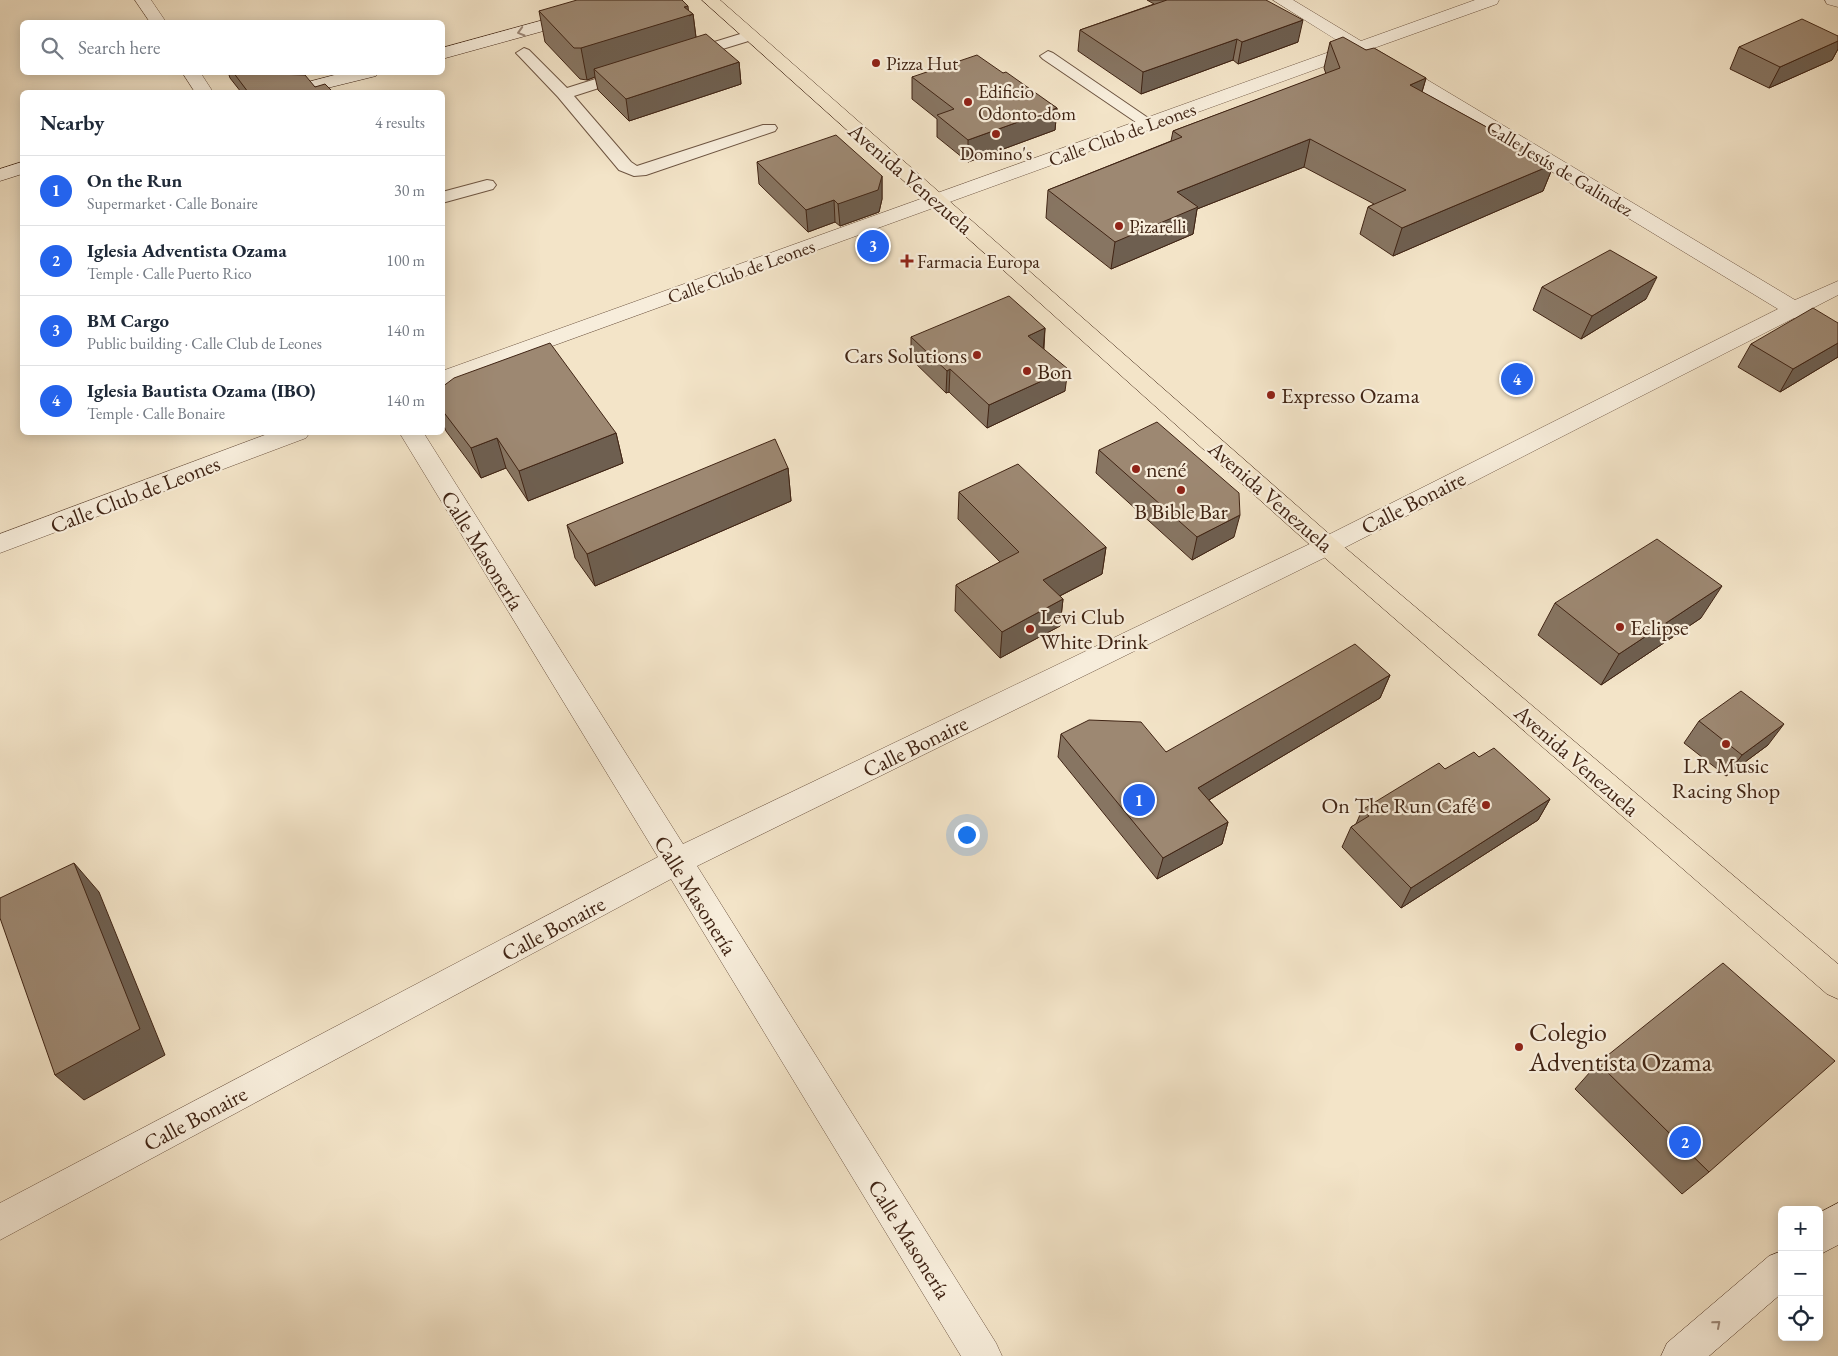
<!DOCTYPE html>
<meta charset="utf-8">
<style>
body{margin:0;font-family:"EB Garamond",serif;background:#f2f2f3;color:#1f2937}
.controls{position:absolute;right:15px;bottom:15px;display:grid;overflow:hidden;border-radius:8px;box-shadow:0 2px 12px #0003}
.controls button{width:45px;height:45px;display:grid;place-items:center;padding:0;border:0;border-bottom:1px solid #e0e1e3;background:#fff;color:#1f2937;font:25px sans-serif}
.you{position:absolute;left:966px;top:834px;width:18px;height:18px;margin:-12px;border:4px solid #fff;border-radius:50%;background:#1a73e8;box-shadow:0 0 0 8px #1a73e833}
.badge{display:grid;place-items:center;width:32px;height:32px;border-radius:50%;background:#2563eb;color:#fff;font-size:16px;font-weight:700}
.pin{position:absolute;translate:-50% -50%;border:2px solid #fff;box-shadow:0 1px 5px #0006}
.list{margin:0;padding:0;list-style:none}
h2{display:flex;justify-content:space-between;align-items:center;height:65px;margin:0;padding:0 20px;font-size:21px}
h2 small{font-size:16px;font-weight:400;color:#747a83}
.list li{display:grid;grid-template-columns:32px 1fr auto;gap:15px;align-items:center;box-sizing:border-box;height:70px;padding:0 20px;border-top:1px solid #e0e1e3}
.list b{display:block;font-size:19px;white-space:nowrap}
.list p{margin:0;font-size:16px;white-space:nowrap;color:#747a83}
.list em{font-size:16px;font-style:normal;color:#747a83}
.icon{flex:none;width:28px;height:28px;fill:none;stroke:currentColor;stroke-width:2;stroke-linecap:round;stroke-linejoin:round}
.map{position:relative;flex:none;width:1838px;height:1356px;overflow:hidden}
.search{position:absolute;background:#fff;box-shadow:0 2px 12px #0003;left:20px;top:20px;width:425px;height:55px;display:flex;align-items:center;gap:12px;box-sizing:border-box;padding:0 18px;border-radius:8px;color:#747a83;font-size:19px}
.panel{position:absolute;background:#fff;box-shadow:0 2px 12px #0003;left:20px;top:90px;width:425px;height:345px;border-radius:8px}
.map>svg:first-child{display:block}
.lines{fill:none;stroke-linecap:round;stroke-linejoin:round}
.lane-casing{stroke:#6d5441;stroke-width:2}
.street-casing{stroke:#6d5441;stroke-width:1}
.secondary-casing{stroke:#402414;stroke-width:1}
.primary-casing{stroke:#402414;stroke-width:1}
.lane{fill:#f7eddb;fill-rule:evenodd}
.street{fill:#f7eddb;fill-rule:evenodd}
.secondary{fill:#f7eddb;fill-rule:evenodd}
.primary{fill:#f3e4c8;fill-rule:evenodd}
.wall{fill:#877562;stroke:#402414}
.shaded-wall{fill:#6e5f50;stroke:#402414}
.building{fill:#9d8872;stroke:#402414}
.oneway{stroke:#9c8878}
.poi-dot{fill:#8f2418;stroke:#f7eddb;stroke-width:2}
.labels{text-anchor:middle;stroke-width:4.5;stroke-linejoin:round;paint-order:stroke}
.far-poi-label{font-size:19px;fill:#402414;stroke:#f7eddb;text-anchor:start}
.far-street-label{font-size:19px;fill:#402414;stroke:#f7eddb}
.street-label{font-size:22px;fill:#402414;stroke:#f7eddb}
.poi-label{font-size:22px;fill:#402414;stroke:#f7eddb;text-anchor:start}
.near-poi-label{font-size:26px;fill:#402414;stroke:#f7eddb;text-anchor:start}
</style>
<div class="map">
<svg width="1838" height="1356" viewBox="0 0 1838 1356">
<rect width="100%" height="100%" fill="#f3e4c8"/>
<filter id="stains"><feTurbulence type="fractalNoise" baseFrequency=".004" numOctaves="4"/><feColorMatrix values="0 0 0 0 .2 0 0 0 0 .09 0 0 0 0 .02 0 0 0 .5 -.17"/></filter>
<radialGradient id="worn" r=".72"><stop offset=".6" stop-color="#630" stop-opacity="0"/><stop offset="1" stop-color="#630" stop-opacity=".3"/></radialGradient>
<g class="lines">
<defs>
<g id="lane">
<path d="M750 31 758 36 755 39 690 59 682 54 685 51Z"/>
<path d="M524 48 529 50 567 88 621 71H633L635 74 633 77 574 96 631 162 637 166 763 125H775L777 128 775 131 646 175 634 176 619 170 558 97 519 56 516 53Z"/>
<path d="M1048 51 1053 53 1157 124 1155 127H1143L1043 59 1040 56Z"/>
<path d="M487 180 493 181 496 185 493 189 442 203V192Z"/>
</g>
<g id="street">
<path d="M135 0H151L166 22H150Z"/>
<path d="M1273 0H1293L1361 41 1475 0H1499L1497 4 1374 48 1795 300 1838 281V295L1811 309 1838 325V342L1830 340 1794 318 1336 552 697 866 996 1343 1002 1356H961L671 879 0 1240V1203L658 857 399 432H423L683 844 1318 540 1778 309 1358 54 442 386V371L1346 46Z"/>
<path d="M1825 0H1838V7L1827 4Z"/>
<path d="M182 72H200L213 92H195Z"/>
<path d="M273 432H310L306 438 0 553V534Z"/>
</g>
<g id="secondary">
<path d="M616 0H643L641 4 442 59V48Z"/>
<path d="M346 72H379L376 76 311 92H282L285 88Z"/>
<path d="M22 162V174L0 181V169Z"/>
<path d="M1838 1203V1245L1819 1255V1213Z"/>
<path d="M1782 1251V1293L1709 1356H1661L1667 1343 1769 1256Z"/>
</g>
<path id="primary" d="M702 0H720L1336 540 1838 964V999L1827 994 1318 552Z"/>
</defs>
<use href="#lane" class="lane-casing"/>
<use href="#street" class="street-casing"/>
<use href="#secondary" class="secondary-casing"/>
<use href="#primary" class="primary-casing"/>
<use href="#lane" class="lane"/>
<use href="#street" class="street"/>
<use href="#secondary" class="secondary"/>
<use href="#primary" class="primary"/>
</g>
<g class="wall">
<path d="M1147 0H1266L1298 42 1238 64 1233 60 1141 94 1078 51 1080 30 1154 4Z"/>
<path d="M539 11H689L693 14 696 37 739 62 741 84 629 121 598 90 595 77 587 80 580 79 545 42Z"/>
<path d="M1838 36V49L1832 60 1769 88 1730 69 1739 47Z"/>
<path d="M1330 42 1366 50 1426 78 1422 92 1554 164 1543 191 1393 256 1360 234 1368 207 1374 204 1304 167 1197 209 1193 234 1111 269 1046 218 1048 190 1171 141 1173 131 1326 74 1324 68Z"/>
<path d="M228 72H299L300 75 315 87 333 92H241L230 78Z"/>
<path d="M1003 73 1057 108 1055 130 968 162 937 137V119L912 99V77Z"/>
<path d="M757 162 882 176V199L879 212 840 226 835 222 808 232 759 184Z"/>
<path d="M1542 287 1646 299 1581 339 1533 310Z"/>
<path d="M1838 323V357L1780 392 1738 367 1751 344Z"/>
<path d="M1045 328 1044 349 1065 391 987 428 949 392 946 393 911 359V337Z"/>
<path d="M442 387 616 433 623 463 528 501 506 468 481 478 446 431 442 421Z"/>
<path d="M1099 450 1234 537 1192 560 1096 473Z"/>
<path d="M788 468 791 501 595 586 575 558 567 525Z"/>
<path d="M959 492 1106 547 1102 574 1060 596 1063 599 1060 626 1000 658 955 611 956 585 1000 562 958 519Z"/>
<path d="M1555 603 1701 618 1601 685 1538 635Z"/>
<path d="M1390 675 1380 698 1209 800 1228 822 1222 844 1157 879 1058 757 1061 734 1166 752Z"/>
<path d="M1699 721 1768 745 1726 776 1684 743Z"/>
<path d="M1479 757 1550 799 1538 820 1401 908 1342 847 1351 827 1356 824 1362 810 1445 769Z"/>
<path d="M1598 1063 1709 1172 1682 1194 1575 1089Z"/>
</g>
<g class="shaded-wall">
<path d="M688 6 689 16 693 14 697 46 594 69 595 77 587 80 581 48Z"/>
<path d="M1303 20 1298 42 1238 64 1242 42Z"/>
<path d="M1237 39 1233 60 1141 94 1143 72Z"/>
<path d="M1838 41V49L1832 60 1769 88 1780 67Z"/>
<path d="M739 62 741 84 629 121 626 99Z"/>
<path d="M275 72H299L303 81 274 74Z"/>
<path d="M1426 78 1418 105 1410 85Z"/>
<path d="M1057 108 1055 130 968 162V140Z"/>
<path d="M1310 139 1304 167 1197 209 1193 234 1111 269 1115 242 1177 192Z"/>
<path d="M1554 164 1543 191 1393 256 1402 228Z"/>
<path d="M882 176V199L879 212 840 226 838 204Z"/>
<path d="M834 200 835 222 808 232 806 210Z"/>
<path d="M1657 277 1646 299 1581 339 1592 316Z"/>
<path d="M1045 328 1043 351 1028 336Z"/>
<path d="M1838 343V357L1780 392 1793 369Z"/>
<path d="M950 369 949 392 946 393 947 371Z"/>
<path d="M1068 369 1065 391 987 428 989 405Z"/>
<path d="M616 433 623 463 528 501 519 471Z"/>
<path d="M497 438 506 468 481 478 471 448Z"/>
<path d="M788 468 791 501 595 586 587 554Z"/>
<path d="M1240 515 1234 537 1192 560 1197 537Z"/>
<path d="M1106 547 1102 574 1040 606 1043 580Z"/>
<path d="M1722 586 1701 618 1601 685 1619 654Z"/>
<path d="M1063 599 1060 626 1000 658 1002 632Z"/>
<path d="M1390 675 1380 698 1192 810 1198 788Z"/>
<path d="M1784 724 1768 745 1726 776 1742 755Z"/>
<path d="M1550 799 1538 820 1401 908 1411 888Z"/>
<path d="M1228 822 1222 844 1157 879 1163 858Z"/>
<path d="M74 863 99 892 165 1055 84 1100 55 1075Z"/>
</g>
<g class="building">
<path d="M577 0H682L688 6 684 7 693 14 581 48H574L539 11Z"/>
<path d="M1167 0H1266L1303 20 1242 42 1237 39 1143 72 1080 30Z"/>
<path d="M1802 19 1838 36V41L1780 67 1739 47Z"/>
<path d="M706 34 739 62 626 99 594 69Z"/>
<path d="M1343 37 1366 50 1374 48 1426 78 1410 85 1554 164 1402 228 1368 207 1406 190 1310 139 1177 192 1198 207 1115 242 1048 190 1182 137 1173 131 1340 68 1330 42Z"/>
<path d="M977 55 1003 73 1006 72 1057 108 968 140 937 115 954 109 912 77Z"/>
<path d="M233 72H275L274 74 305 75 315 87 325 84 333 92H248Z"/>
<path d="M836 135 882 176 878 190 838 204 834 200 806 210 757 162Z"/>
<path d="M1610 250 1657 277 1592 316 1542 287Z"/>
<path d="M1009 296 1045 328 1028 336 1068 369 989 405 950 369 947 371 911 337Z"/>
<path d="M1813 308 1838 323V343L1793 369 1751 344Z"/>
<path d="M550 343 616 433 519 471 497 438 471 448 442 410V387L454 378Z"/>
<path d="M1157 422 1239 493 1240 515 1197 537 1099 450Z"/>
<path d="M775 439 788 468 587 554 567 525Z"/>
<path d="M1018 464 1106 547 1043 580 1063 599 1002 632 956 585 1019 552 959 492Z"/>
<path d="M1657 539 1722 586 1619 654 1555 603Z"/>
<path d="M1355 644 1390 675 1198 788 1228 822 1163 858 1061 734 1089 720 1141 722 1166 752Z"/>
<path d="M1741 691 1784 724 1742 755 1699 721Z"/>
<path d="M1494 748 1550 799 1411 888 1351 827 1369 816 1362 810 1439 763 1445 769 1474 752 1479 757Z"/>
<path d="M74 863 140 1029 55 1075 0 918V898Z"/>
<path d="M1723 963 1835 1061 1709 1172 1598 1063Z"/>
</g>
<defs><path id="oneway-chevron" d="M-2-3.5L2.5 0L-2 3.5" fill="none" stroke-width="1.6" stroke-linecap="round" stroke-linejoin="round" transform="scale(1.25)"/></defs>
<g class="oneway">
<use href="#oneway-chevron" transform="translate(521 32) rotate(164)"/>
<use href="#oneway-chevron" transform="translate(1717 1324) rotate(-41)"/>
</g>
<g class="poi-dot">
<circle cx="876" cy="63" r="5"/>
<circle cx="968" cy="102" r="5"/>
<circle cx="996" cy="134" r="5"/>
<circle cx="1119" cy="226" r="5"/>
<path d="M904.5 253.5h5v5h5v5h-5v5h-5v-5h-5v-5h5z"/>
<circle cx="977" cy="355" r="5"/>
<circle cx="1027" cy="371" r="5"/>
<circle cx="1271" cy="395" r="5"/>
<circle cx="1136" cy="469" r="5"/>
<circle cx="1181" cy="490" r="5"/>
<circle cx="1620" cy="627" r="5"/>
<circle cx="1030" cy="629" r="5"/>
<circle cx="1726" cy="744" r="5"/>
<circle cx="1486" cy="805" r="5"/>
<circle cx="1519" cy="1047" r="5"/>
</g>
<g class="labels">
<g class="far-poi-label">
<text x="886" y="70">Pizza Hut</text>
<text x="978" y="98">Edificio<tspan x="978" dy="22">Odonto-dom</tspan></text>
<text x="996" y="160" text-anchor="middle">Domino's</text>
<text x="1129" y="233">Pizarelli</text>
<text x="917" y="268">Farmacia Europa</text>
</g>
<g class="far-street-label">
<text transform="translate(1122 134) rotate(-20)" y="7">Calle Club de Leones</text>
<text transform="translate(1560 168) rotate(31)" y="7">Calle Jesús de Galindez</text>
<text transform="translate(741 271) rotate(-20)" y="7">Calle Club de Leones</text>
</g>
<g class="street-label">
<text transform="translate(911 178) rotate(41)" y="8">Avenida Venezuela</text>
<text transform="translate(135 494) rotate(-21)" y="8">Calle Club de Leones</text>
<text transform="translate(1271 496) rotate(41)" y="8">Avenida Venezuela</text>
<text transform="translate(1413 502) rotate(-27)" y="8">Calle Bonaire</text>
<text transform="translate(483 550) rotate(58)" y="8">Calle Masonería</text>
<text transform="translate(915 746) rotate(-26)" y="8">Calle Bonaire</text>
<text transform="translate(1577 760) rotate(41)" y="8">Avenida Venezuela</text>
<text transform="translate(696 895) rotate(58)" y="8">Calle Masonería</text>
<text transform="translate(553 928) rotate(-28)" y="8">Calle Bonaire</text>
<text transform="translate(195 1118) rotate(-28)" y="8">Calle Bonaire</text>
<text transform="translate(910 1239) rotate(58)" y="8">Calle Masonería</text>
</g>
<g class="poi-label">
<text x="967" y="363" text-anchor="end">Cars Solutions</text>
<text x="1037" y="379">Bon</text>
<text x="1281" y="403">Expresso Ozama</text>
<text x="1146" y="477">nené</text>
<text x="1181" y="519" text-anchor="middle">B Bible Bar</text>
<text x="1040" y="624">Levi Club<tspan x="1040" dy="25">White Drink</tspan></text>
<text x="1630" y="635">Eclipse</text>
<text x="1726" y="773" text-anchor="middle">LR Music<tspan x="1726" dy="25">Racing Shop</tspan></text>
<text x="1476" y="813" text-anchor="end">On The Run Café</text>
</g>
<g class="near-poi-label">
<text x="1529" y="1041">Colegio<tspan x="1529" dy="30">Adventista Ozama</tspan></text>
</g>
</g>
<rect width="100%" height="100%" filter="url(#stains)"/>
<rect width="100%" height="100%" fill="url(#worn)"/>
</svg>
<div class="controls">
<button>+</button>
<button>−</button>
<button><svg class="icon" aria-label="locate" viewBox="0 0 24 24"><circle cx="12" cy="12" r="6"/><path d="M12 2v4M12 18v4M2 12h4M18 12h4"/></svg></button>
</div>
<div class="you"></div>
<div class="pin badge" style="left:1139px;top:800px">1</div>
<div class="pin badge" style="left:1685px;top:1142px">2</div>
<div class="pin badge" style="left:873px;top:246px">3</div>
<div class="pin badge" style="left:1517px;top:379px">4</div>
<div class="search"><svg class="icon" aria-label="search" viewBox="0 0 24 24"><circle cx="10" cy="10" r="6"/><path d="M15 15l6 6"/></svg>Search here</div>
<section class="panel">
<h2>Nearby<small>4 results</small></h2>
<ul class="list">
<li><span class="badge">1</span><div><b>On the Run</b><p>Supermarket · Calle Bonaire</p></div><em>30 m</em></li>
<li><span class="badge">2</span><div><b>Iglesia Adventista Ozama</b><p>Temple · Calle Puerto Rico</p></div><em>100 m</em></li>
<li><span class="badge">3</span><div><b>BM Cargo</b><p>Public building · Calle Club de Leones</p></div><em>140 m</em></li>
<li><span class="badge">4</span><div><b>Iglesia Bautista Ozama (IBO)</b><p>Temple · Calle Bonaire</p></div><em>140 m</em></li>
</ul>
</section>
</div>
